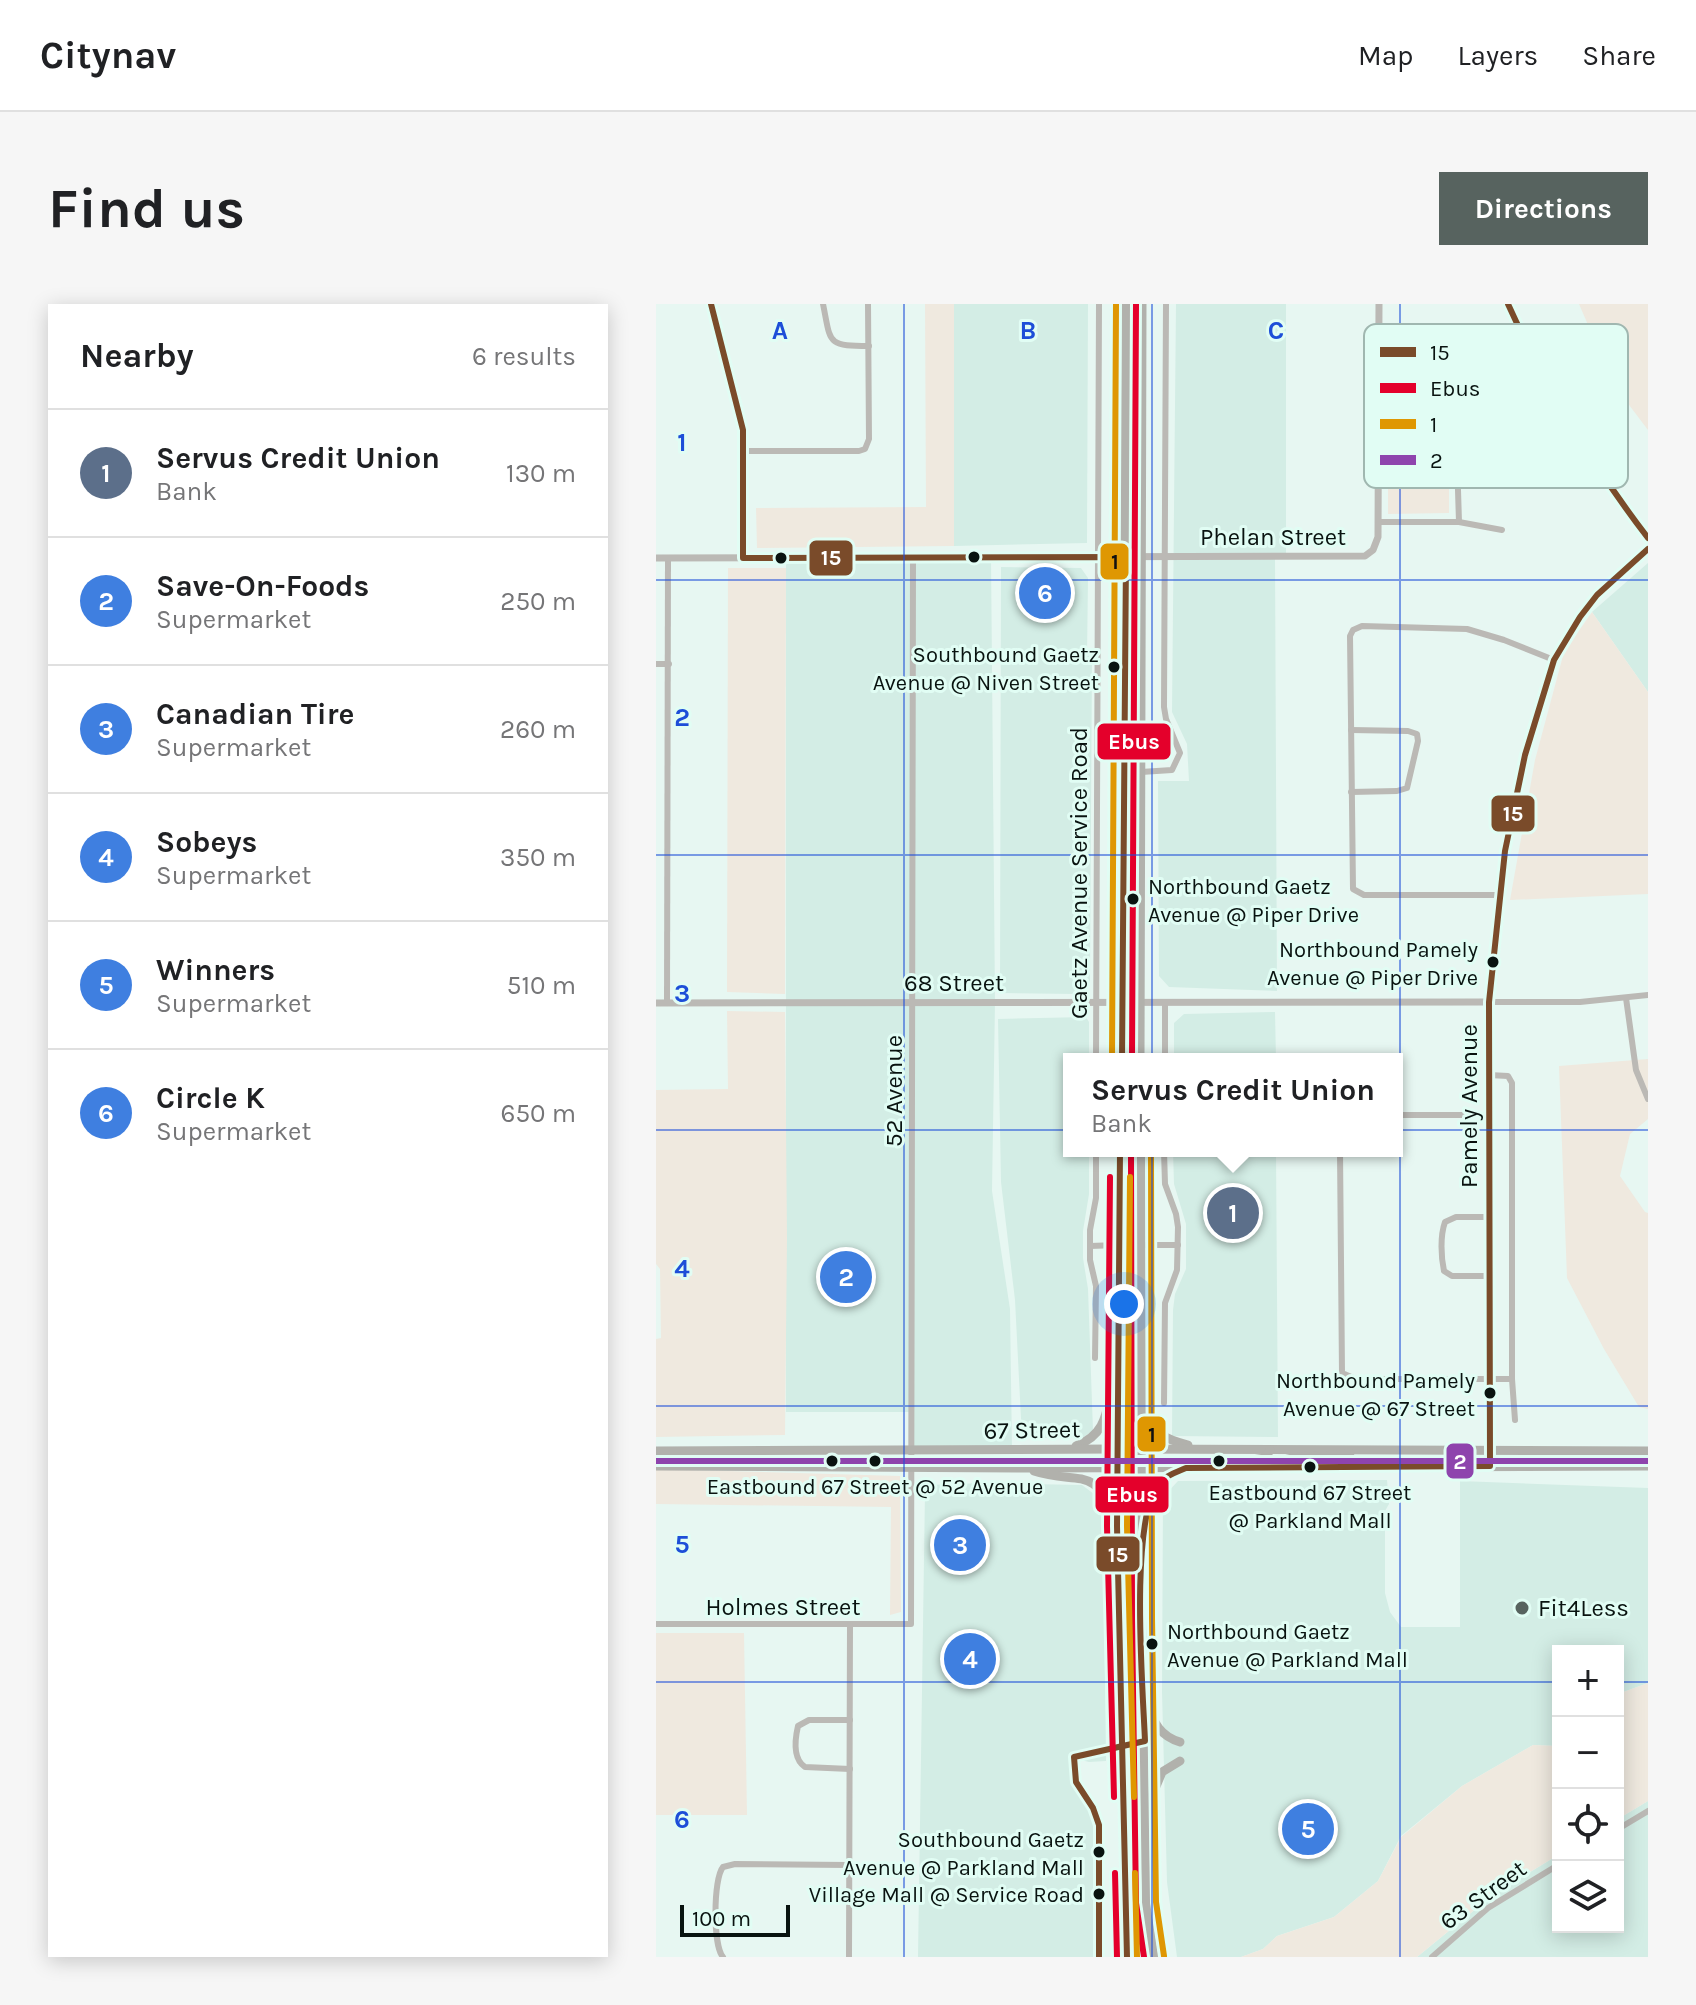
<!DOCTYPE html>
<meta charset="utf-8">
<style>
body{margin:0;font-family:Karla,sans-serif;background:#f6f6f6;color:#202124}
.controls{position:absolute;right:24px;bottom:24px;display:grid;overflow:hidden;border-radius:0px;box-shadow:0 4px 20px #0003}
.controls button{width:72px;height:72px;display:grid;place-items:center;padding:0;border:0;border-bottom:2px solid #e0e0e0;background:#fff;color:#202124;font:40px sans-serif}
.scale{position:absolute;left:24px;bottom:20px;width:110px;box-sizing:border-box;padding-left:8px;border:4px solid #091310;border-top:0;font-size:22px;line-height:28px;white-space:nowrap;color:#091310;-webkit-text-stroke:6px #e1fdf4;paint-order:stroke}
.you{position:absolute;left:468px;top:1000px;width:28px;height:28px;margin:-20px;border:6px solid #fff;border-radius:50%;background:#1a73e8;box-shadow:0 0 0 12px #1a73e833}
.badge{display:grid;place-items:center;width:52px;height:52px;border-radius:50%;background:#57635f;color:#fff;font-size:26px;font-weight:700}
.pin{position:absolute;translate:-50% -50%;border:4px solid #fff;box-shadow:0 2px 8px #0006}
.popup{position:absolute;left:407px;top:749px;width:340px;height:104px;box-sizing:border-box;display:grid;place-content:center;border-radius:0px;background:#fff;filter:drop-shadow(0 2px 6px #0005);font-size:26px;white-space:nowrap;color:#757577}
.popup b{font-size:30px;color:#202124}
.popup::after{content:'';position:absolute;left:50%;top:100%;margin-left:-16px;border:16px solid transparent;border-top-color:#fff}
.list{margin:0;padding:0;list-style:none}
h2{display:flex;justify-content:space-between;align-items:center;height:104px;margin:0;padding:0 32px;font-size:34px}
h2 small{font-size:26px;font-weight:400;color:#757577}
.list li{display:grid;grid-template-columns:52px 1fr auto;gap:24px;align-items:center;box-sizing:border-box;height:128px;padding:0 32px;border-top:2px solid #e0e0e0}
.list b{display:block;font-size:30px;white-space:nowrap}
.list p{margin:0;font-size:26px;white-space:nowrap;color:#757577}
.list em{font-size:26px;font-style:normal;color:#757577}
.icon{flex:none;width:44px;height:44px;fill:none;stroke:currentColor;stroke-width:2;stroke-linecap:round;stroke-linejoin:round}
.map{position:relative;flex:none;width:992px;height:1653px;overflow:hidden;border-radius:0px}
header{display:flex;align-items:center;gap:48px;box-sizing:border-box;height:112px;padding:0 40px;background:#fff;border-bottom:2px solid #e0e0e0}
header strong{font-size:38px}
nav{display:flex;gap:44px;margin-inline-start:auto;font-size:28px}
.intro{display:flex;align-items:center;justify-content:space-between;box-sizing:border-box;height:192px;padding:0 48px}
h1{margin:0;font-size:56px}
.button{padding:20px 36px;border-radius:0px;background:#57635f;color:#fff;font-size:28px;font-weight:700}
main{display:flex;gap:48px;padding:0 48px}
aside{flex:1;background:#fff;border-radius:0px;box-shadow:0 4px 20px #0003}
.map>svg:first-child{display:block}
.built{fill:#d3ede5}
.green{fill:#efe9df}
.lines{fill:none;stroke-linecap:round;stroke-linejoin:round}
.minor{stroke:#bbb9b5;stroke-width:6}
.tertiary{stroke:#bbb9b5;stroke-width:7}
.primary{stroke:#b1b1ac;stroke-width:9}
.bus-1-casing{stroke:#e1fdf4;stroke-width:12}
.bus-2-casing{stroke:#e1fdf4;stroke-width:12}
.bus-3-casing{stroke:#e1fdf4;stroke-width:12}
.bus-4-casing{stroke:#e1fdf4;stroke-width:12}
.bus-1{stroke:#7a4b2a;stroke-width:6}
.bus-2{stroke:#e4002b;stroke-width:6}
.bus-3{stroke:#df9702;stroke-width:6}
.bus-4{stroke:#8e44ad;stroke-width:6}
.grid{fill:none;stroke:#1d4ed8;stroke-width:2;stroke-opacity:0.55}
.bus-dot{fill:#091310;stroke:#e1fdf4;stroke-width:3}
.poi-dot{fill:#57635f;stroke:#e1fdf4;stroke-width:3}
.labels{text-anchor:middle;stroke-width:6;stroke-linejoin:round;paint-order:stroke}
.bus-label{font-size:22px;fill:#091310;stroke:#e1fdf4;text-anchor:end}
.street-label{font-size:24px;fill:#091310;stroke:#e1fdf4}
.poi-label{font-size:24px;fill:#091310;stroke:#e1fdf4;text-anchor:start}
.key{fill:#e1fdf4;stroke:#a0b7b0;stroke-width:2}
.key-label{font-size:22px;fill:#091310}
.grid-label{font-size:26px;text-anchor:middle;font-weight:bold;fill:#1d4ed8;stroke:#e1fdf4;stroke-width:6;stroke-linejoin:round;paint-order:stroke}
.line-badge{stroke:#e1fdf4;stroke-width:3}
.badge-label{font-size:22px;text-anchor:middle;font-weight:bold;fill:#fff}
.pale-badge-label{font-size:22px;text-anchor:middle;font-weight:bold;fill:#111}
</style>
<header>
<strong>Citynav</strong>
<nav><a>Map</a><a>Layers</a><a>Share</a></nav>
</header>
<div class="intro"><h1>Find us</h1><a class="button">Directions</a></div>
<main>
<aside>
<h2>Nearby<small>6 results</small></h2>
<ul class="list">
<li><span class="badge" style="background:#5c6f8a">1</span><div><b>Servus Credit Union</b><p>Bank</p></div><em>130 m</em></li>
<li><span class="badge" style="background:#3f7fe0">2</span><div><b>Save-On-Foods</b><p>Supermarket</p></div><em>250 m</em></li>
<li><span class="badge" style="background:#3f7fe0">3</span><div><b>Canadian Tire</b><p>Supermarket</p></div><em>260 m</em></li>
<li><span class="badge" style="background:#3f7fe0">4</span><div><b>Sobeys</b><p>Supermarket</p></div><em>350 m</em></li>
<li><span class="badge" style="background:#3f7fe0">5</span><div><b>Winners</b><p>Supermarket</p></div><em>510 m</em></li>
<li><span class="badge" style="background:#3f7fe0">6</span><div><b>Circle K</b><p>Supermarket</p></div><em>650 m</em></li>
</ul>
</aside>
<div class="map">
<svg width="992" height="1653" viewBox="0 0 992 1653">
<rect width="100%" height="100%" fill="#e7f7f2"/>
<g class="built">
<path d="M298 0H432L431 239 298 242Z"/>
<path d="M520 0H630V253L619 254 621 687 513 683 503 672 502 477H533L531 440 516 408Z"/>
<path d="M335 253 339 698 336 887 354 1005 356 1146 255 1147V1108H130V254Z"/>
<path d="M992 259V388L936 308Z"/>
<path d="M345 263 425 264 432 274 431 352 436 351 434 678 429 686 420 690 344 689Z"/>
<path d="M619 708 620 755H518V719L528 710Z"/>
<path d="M430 713 433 718V755H413V847H433V890L427 927V954L432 985 437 1127 426 1134H366L359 996 345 878 342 715Z"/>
<path d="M517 847H620L622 1133 516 1132 517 1006 519 990 530 965V920L518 880Z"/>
<path d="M731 1176 733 1200 729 1207V1289L734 1308 745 1323H804V1177L992 1184V1379L962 1390V1347H902V1442L877 1441 806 1482 745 1532 722 1577 678 1613 621 1632 607 1645 585 1653H521L511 1578 506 1388 507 1193 522 1177Z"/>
<path d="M328 1179 426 1181 442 1193 447 1207 450 1457 433 1458 418 1454 419 1473 443 1521V1653H262L269 1188 272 1181Z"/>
<path d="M992 1497V1653H761L838 1590 902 1551V1623H962V1515Z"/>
</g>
<g class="green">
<path d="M269 0H298V242L101 244 100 204 270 203Z"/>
<path d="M923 0H992V126L958 81Z"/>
<path d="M752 71 793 148V209L732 210V74Z"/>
<path d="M72 264H130L129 690 71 688Z"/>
<path d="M936 308 992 388V590L854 596 879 456 908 348Z"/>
<path d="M71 707 129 708 131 934 129 1131 0 1133V1035L5 1034 4 965 0 960V786L72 785Z"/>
<path d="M992 755V815L974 830 964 872 989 908 992 909V1105L983 1103 948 1045 911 974 903 762Z"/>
<path d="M0 1165 244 1172 245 1308 234 1311 235 1203 0 1200Z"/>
<path d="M0 1329H88L91 1511H0Z"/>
<path d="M992 1379V1497L962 1515V1390Z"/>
<path d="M877 1441 902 1442V1551L838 1590 761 1653H585L607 1645 621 1632 678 1613 722 1577 745 1533 806 1482Z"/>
</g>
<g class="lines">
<g class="minor">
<path d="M55 0 87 126V254"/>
<path d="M167 0C175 39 170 42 213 42"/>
<path d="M723 64H747L760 74 801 154 803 218"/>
<path d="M87 147H203L209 145 213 135 212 0"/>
<path d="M722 218H803L846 226"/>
<path d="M0 360H13"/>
<path d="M695 426 752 427 761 430 762 437 751 484 741 487 695 488"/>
<path d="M485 468 516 466 524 449 510 415 508 403 510 0"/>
<path d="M843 591H708L697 585 694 332 697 326 706 322 811 325 848 336 898 356"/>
<path d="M970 694 980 766 992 795"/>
<path d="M833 698H924L992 691"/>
<path d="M11 699 12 254"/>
<path d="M440 755 443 0"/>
<path d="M509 755V698"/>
<path d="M833 771 852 772 856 779V1075L859 1116"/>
<path d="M741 811H833"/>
<path d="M508 847 509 880 520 910 522 923 521 966 509 999 508 1099"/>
<path d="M684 847 686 1069 700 1075H856"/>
<path d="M833 913H800L789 918C784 932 785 953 788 967L796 972H833"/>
<path d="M485 941H522"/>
<path d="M434 942 462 941"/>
<path d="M439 1054 440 982 434 956V926L440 894V847"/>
<path d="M0 1320H255L257 253"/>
<path d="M194 1465 149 1463C137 1455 139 1435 142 1422L153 1416H194"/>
<path d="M962 1525 992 1507"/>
<path d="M67 1653C57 1642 57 1575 67 1563L79 1560 193 1561"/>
<path d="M193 1653 194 1321"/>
<path d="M776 1653 832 1604 902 1561"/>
</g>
<g class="tertiary">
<path d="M852 0C888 84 935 162 992 234"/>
<path d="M0 254 709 252 717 246 722 233 723 0"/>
<path d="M0 699 833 698"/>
<path d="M834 1162 833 698 849 547 869 451 898 356 924 313 941 291 992 245"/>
</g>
<g class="primary">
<path d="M466 755 470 0"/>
<path d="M484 755 486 0"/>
<path d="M464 847 461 1222 471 1653"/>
<path d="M485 847 486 1314 490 1599 498 1653"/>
<path d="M464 1012 470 1027 474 1145 485 1164"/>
<path d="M487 1106C497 1129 508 1135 532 1141"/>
<path d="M420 1142C452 1130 450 1106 458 1076"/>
<path d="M0 1147 460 1145 992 1147"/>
<path d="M468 1160 476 1282 482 1308"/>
<path d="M571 1160 609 1154 614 1146"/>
<path d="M0 1162 371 1164 992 1162"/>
<path d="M618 1163C628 1147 675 1155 694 1149"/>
<path d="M378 1167C420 1181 439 1160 457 1212"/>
<path d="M490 1220C495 1191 497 1178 525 1166"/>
<path d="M464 1329 470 1339 479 1437 487 1454"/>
<path d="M491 1400C498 1419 504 1432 524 1438"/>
<path d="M493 1499 506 1468 524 1457"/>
</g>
<defs>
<g id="bus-1">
<path d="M55 0 87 126V254L470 253 466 755"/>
<path d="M852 0C890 84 936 161 992 234"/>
<path d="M464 847 461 1222 471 1653"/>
<path d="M443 1653V1521L437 1504 420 1478 418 1453 489 1437C487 1386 473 1216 503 1179 510 1171 521 1168 530 1164L834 1162 833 698 849 547 869 451 898 356 924 313 941 291 992 245"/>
</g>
<g id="bus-2">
<path d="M476 755 480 0"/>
<path d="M475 847 476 1314 480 1599 488 1653"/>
<path d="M454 873 451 1222 458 1493"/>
<path d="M459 1569 461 1653"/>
</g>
<g id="bus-3">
<path d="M456 755 460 0"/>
<path d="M495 847 496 1314 500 1598 508 1652"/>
<path d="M474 873 471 1222 478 1493"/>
<path d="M479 1569 481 1653"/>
</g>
<path id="bus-4" d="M0 1157H992"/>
</defs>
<use href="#bus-1" class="bus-1-casing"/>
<use href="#bus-2" class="bus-2-casing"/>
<use href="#bus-3" class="bus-3-casing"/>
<use href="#bus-4" class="bus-4-casing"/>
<use href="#bus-1" class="bus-1"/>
<use href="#bus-2" class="bus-2"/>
<use href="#bus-3" class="bus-3"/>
<use href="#bus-4" class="bus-4"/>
</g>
<path class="grid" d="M248 0V1653M496 0V1653M744 0V1653M0 276H992M0 551H992M0 826H992M0 1102H992M0 1378H902M962 1378H992"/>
<g class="bus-dot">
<circle cx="318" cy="253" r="7"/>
<circle cx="125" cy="254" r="7"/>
<circle cx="458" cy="363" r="7"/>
<circle cx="477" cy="595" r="7"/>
<circle cx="837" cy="658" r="7"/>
<circle cx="834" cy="1089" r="7"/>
<circle cx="176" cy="1157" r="7"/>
<circle cx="219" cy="1157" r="7"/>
<circle cx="563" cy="1157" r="7"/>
<circle cx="654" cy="1163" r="7"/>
<circle cx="496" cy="1340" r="7"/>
<circle cx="443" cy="1548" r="7"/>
<circle cx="443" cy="1590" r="7"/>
</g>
<circle class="poi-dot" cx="866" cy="1304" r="8"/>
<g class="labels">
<g class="bus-label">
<text x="443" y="358">Southbound Gaetz<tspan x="443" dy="28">Avenue @ Niven Street</tspan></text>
<text x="492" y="590" text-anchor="start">Northbound Gaetz<tspan x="492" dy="28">Avenue @ Piper Drive</tspan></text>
<text x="822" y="653">Northbound Pamely<tspan x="822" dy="28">Avenue @ Piper Drive</tspan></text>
<text x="819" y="1084">Northbound Pamely<tspan x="819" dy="28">Avenue @ 67 Street</tspan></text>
<text x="219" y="1190" text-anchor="middle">Eastbound 67 Street @ 52 Avenue</text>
<text x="654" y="1196" text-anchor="middle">Eastbound 67 Street<tspan x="654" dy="28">@ Parkland Mall</tspan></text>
<text x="511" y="1335" text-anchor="start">Northbound Gaetz<tspan x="511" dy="28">Avenue @ Parkland Mall</tspan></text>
<text x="428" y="1543">Southbound Gaetz<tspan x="428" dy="28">Avenue @ Parkland Mall</tspan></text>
<text x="428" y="1598">Village Mall @ Service Road</text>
</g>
<g class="street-label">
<text x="617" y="241">Phelan Street</text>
<text transform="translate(423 569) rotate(-90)" y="8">Gaetz Avenue Service Road</text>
<text x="298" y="687">68 Street</text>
<text transform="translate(238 787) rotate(-90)" y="8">52 Avenue</text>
<text transform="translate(813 802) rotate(-90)" y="8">Pamely Avenue</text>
<text transform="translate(376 1126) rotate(-1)" y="8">67 Street</text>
<text x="127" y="1311">Holmes Street</text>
<text transform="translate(827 1591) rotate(-36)" y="8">63 Street</text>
</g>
<g class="poi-label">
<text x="882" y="1312">Fit4Less</text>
</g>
</g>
<rect x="708" y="20" width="264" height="164" rx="12" class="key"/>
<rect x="724" y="43" width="36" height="10" fill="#7a4b2a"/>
<rect x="724" y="79" width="36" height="10" fill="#e4002b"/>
<rect x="724" y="115" width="36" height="10" fill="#df9702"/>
<rect x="724" y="151" width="36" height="10" fill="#8e44ad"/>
<g class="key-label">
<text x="774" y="56">15</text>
<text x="774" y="92">Ebus</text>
<text x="774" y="128">1</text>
<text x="774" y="164">2</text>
</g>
<g class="grid-label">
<text x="124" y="35">A</text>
<text x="372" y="35">B</text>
<text x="620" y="35">C</text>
<text x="26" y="147">1</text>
<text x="26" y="422">2</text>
<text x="26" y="698">3</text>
<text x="26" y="973">4</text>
<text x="26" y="1249">5</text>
<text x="26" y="1524">6</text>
</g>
<g class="line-badge">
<rect x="152" y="235" width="46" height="38" rx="8" fill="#7a4b2a"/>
<rect x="443" y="238" width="31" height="39" rx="8" fill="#df9702"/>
<rect x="440" y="418" width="76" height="39" rx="8" fill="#e4002b"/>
<rect x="834" y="490" width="46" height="39" rx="8" fill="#7a4b2a"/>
<rect x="480" y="1111" width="31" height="38" rx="8" fill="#df9702"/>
<rect x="789" y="1138" width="30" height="38" rx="8" fill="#8e44ad"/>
<rect x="438" y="1171" width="76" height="39" rx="8" fill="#e4002b"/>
<rect x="439" y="1231" width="46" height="38" rx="8" fill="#7a4b2a"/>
</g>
<g class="badge-label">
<text x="175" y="261">15</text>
<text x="478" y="445">Ebus</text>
<text x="857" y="517">15</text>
<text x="804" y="1165">2</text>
<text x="476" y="1198">Ebus</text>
<text x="462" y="1258">15</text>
</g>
<g class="pale-badge-label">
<text x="459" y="265">1</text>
<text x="496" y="1138">1</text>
</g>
</svg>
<div class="controls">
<button>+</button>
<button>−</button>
<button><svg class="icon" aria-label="locate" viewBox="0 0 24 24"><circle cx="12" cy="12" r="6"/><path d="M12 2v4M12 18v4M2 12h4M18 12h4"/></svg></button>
<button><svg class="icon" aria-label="layers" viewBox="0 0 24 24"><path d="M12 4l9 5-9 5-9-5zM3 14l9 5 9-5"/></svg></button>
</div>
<div class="scale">100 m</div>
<div class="you"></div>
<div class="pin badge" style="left:577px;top:909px;background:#5c6f8a">1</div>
<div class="popup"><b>Servus Credit Union</b>Bank</div>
<div class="pin badge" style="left:190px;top:973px;background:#3f7fe0">2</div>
<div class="pin badge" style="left:304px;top:1241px;background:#3f7fe0">3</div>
<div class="pin badge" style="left:314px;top:1355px;background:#3f7fe0">4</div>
<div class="pin badge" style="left:652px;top:1525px;background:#3f7fe0">5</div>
<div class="pin badge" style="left:389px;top:289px;background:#3f7fe0">6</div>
</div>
</main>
